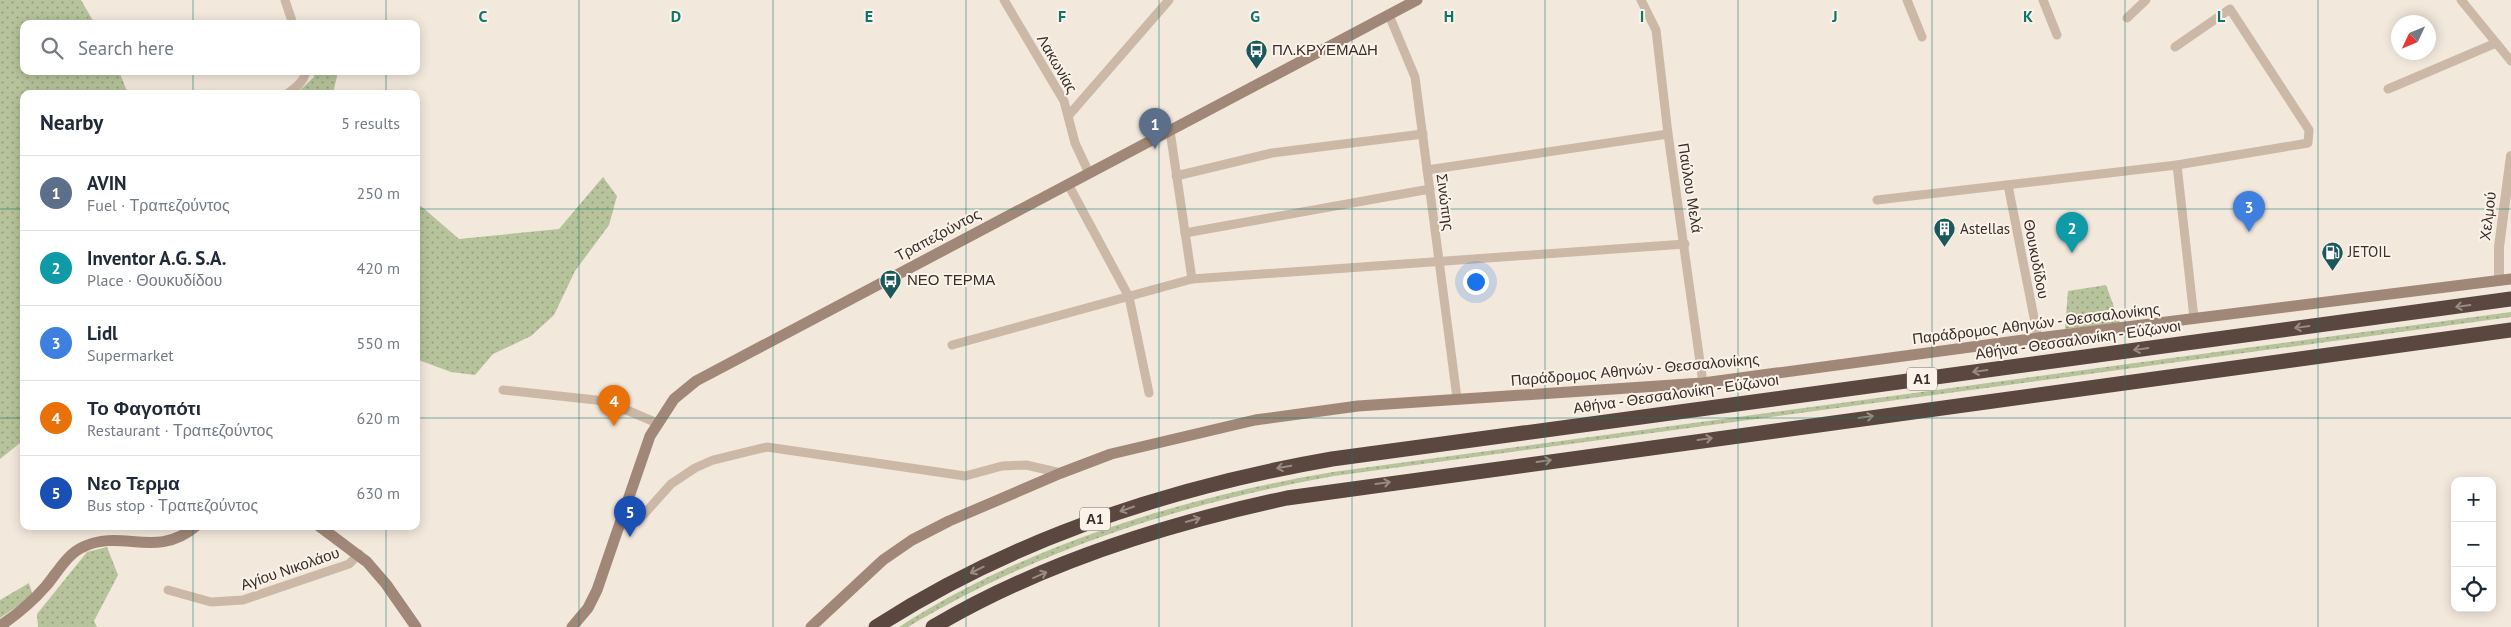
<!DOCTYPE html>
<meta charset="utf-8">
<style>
body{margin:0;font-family:"PT Sans",sans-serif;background:#f2f2f3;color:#1f2937}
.controls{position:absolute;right:15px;bottom:15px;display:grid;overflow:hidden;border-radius:10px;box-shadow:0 2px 12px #0003}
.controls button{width:45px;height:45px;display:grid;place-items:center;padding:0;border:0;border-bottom:1px solid #e0e1e3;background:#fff;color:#1f2937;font:25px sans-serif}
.compass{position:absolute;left:2391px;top:15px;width:45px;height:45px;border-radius:50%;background:#fff;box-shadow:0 2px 12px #0003;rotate:226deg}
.you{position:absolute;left:1475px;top:281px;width:18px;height:18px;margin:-12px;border:4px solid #fff;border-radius:50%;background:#1a73e8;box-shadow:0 0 0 8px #1a73e833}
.badge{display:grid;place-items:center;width:32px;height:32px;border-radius:50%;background:#1b585c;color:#fff;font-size:16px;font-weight:700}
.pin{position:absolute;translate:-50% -41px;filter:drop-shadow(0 1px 2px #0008)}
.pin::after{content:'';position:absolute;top:26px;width:18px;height:15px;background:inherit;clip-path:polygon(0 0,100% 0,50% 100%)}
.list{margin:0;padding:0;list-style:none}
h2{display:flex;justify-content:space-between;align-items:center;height:65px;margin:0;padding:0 20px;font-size:21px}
h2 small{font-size:16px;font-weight:400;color:#747a83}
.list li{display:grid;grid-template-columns:32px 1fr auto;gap:15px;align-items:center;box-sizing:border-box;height:75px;padding:0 20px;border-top:1px solid #e0e1e3}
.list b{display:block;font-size:19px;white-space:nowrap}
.list p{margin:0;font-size:16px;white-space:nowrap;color:#747a83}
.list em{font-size:16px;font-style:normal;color:#747a83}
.icon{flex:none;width:28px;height:28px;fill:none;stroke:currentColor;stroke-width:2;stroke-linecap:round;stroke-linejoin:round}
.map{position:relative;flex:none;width:2511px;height:627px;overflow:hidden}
.search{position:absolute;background:#fff;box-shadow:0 2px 12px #0003;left:20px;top:20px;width:400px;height:55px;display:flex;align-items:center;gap:12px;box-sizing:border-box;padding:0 18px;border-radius:10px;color:#747a83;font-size:19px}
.panel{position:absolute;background:#fff;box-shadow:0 2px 12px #0003;left:20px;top:90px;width:400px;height:440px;border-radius:10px}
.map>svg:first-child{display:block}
.grass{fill:url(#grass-dots)}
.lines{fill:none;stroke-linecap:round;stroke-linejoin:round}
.minor{stroke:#ccb8a7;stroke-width:9}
.tertiary{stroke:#ccb8a7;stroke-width:10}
.secondary{stroke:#a08778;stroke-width:11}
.motorway{stroke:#5a473f;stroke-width:15}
.oneway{stroke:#9a8b83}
.grid{fill:none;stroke:#0f766e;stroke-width:1;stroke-opacity:0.55}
.labels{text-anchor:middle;stroke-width:4;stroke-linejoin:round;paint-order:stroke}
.shield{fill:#fbf2e9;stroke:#726862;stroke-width:1}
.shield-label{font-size:14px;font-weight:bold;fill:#382d28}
.poi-label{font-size:15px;fill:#382d28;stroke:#fbf2e9;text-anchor:start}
.street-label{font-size:15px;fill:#382d28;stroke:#fbf2e9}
.grid-label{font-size:16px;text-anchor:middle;font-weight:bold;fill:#0f766e;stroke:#fbf2e9;stroke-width:4;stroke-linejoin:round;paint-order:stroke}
</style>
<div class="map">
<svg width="2511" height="627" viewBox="0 0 2511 627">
<defs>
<pattern id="grass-dots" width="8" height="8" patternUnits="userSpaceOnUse" patternTransform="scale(1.25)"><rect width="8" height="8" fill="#b6c39b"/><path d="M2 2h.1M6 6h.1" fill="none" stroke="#959f7e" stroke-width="1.8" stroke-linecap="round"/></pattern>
</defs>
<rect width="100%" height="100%" fill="#f3e8dc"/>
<g class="grass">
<path d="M0 0H81L95 24H24V71H119L128 94H24V442L20 443 0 459Z"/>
<path d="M313 71H338L333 94H296L314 77Z"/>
<path d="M603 177 617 196 609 225 575 271 554 315 531 336 493 354 475 375 451 372 416 359V206H421L459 239 559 229Z"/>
<path d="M2106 285 2120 323 2065 329 2068 291Z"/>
<path d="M2511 312V317L1334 476C1184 503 1039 549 908 627H899C1026 545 1185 497 1333 472Z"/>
<path d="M107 547 118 575 94 621 97 627H38L37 614 87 552Z"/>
<path d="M29 583 33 596 0 618V600Z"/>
</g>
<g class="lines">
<g class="minor">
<path d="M285 0 293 24"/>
<path d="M1004 0 1064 101 1075 143 1089 173"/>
<path d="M1641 0 1656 30 1668 134 1703 383"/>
<path d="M1907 0 1922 37"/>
<path d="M2043 0 2057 35"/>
<path d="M2461 0 2511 61"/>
<path d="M1389 15 1415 77 1457 398"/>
<path d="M2127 18 2146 0"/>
<path d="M2388 89 2496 43"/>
<path d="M287 94C295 88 304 82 306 71"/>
<path d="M1069 115 1169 0"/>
<path d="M1170 131 1192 279"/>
<path d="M2177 165 2194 318"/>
<path d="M1427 170 1668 134"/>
<path d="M1176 176 1272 153 1423 134"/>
<path d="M1068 184 1129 297 1149 393"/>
<path d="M2008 185 2038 338"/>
<path d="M1877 200 2177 165 2308 143 2309 130 2230 9 2175 47"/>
<path d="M1185 233 1430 189"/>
<path d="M952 345 1192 279 1685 244"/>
<path d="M503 390 596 400 615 405 657 423"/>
<path d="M620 525H627L637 522 671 484 695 468 713 460 767 447 965 476 1002 466 1026 465 1061 473"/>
<path d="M168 590 211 602 243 600 349 564 359 554"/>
</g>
<path class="tertiary" d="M2499 281V247L2511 156"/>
<g class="secondary">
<path d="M319 526 367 562 386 584 416 627"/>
<path d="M0 626C18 614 32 602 46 586 57 573 67 554 83 547 122 528 156 560 196 526"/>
<path d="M572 627 588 608 597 590 650 436 674 399 696 381 1417 0"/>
<path d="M811 627 883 560 912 540 949 521 1061 473 1111 454 1255 420 1358 406 1703 383 2038 338 2511 279"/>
</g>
<g class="motorway">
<path d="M876 627C1014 538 1171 487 1332 459L2511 299"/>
<path d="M933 627C1041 563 1165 524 1287 498L2511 330"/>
</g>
</g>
<defs><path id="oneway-shaft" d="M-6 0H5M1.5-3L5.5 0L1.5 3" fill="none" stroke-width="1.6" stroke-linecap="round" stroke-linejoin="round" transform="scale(1.25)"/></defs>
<g class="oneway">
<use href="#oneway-shaft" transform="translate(2463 306) rotate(172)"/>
<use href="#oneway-shaft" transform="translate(2302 327) rotate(172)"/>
<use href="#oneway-shaft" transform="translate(2141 349) rotate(172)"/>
<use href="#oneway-shaft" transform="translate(1980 371) rotate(172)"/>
<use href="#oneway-shaft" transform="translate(1866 417) rotate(-8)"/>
<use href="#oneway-shaft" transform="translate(1705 439) rotate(-8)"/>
<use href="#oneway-shaft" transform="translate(1544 461) rotate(-8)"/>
<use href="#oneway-shaft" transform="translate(1284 467) rotate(170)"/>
<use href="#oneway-shaft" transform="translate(1383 483) rotate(-8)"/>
<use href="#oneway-shaft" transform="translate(1127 509) rotate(161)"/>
<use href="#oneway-shaft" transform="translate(1193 520) rotate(-16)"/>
<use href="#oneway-shaft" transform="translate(977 570) rotate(154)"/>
<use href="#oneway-shaft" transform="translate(1040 575) rotate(-24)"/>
</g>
<path class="grid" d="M193 0V24M386 0V24M579 0V627M773 0V627M966 0V627M1159 0V627M1352 0V627M1545 0V627M1738 0V627M1932 0V627M2125 0V627M2318 0V627M193 71V94M386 71V94M0 209H24M416 209H2511M0 418H24M416 418H2511M193 526V627M386 526V627"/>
<defs>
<symbol id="bus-pin" viewBox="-11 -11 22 30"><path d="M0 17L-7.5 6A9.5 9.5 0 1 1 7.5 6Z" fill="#1b585c" stroke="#fbf2e9"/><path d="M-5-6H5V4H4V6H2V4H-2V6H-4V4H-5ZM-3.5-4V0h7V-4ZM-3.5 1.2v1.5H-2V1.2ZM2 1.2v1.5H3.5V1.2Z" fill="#fff"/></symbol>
<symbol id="building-pin" viewBox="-11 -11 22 30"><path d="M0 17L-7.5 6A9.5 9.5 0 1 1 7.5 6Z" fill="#1b585c" stroke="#fbf2e9"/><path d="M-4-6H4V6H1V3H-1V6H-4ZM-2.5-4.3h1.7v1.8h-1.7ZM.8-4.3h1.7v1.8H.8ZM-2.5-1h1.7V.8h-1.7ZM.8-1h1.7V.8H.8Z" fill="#fff"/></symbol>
<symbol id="fuel-pin" viewBox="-11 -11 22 30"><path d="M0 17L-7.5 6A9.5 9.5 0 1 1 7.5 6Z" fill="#1b585c" stroke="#fbf2e9"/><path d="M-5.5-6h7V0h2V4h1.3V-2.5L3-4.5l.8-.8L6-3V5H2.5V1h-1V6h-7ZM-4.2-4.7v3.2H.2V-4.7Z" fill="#fff"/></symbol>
</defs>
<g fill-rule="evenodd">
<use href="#bus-pin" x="1244" y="38" width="25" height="34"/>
<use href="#building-pin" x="1932" y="216" width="25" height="34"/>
<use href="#fuel-pin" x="2320" y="240" width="25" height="34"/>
<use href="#bus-pin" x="878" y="268" width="25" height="34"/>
</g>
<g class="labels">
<g class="shield">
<rect x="1907" y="367.5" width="30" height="23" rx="4"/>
<rect x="1080" y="507.5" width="30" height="23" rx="4"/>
</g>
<g class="shield-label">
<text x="1922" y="384">Α1</text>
<text x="1095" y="524">Α1</text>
</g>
<g class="poi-label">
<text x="1272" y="55">ΠΛ.ΚΡΥΕΜΑΔΗ</text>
<text x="1960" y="234">Astellas</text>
<text x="2348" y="257">JETOIL</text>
<text x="907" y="285">ΝΕΟ ΤΕΡΜΑ</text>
</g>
<g class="street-label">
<text transform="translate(1057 64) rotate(60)" y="5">Λακωνίας</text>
<text transform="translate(1690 188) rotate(81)" y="5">Παύλου Μελά</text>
<text transform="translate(1445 202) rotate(83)" y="5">Σινώπης</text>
<text transform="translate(2488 216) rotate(-83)" y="5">Χελμού</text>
<text transform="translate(938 235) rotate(-28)" y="5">Τραπεζούντος</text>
<text transform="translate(2036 259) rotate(79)" y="5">Θουκυδίδου</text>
<text transform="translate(2036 324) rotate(-7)" y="5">Παράδρομος Αθηνών - Θεσσαλονίκης</text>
<text transform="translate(2078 340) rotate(-8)" y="5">Αθήνα - Θεσσαλονίκη - Εύζωνοι</text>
<text transform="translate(1635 370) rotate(-5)" y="5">Παράδρομος Αθηνών - Θεσσαλονίκης</text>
<text transform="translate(1676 394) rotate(-8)" y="5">Αθήνα - Θεσσαλονίκη - Εύζωνοι</text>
<text transform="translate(290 569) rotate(-19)" y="5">Αγίου Νικολάου</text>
</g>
</g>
<g class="grid-label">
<text x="483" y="22">C</text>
<text x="676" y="22">D</text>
<text x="869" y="22">E</text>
<text x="1062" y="22">F</text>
<text x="1255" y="22">G</text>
<text x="1449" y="22">H</text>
<text x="1642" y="22">I</text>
<text x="1835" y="22">J</text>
<text x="2028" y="22">K</text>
<text x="2221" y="22">L</text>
</g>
</svg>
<div class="controls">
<button>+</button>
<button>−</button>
<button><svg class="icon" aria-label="locate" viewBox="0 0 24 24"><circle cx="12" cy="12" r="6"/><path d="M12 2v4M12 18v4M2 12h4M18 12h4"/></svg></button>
</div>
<svg class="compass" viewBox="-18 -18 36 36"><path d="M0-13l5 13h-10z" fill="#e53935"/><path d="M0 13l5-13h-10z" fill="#747a83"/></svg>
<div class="you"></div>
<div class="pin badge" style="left:1155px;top:149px;background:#5c6f8a">1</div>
<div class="pin badge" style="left:2072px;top:253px;background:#0f9aa8">2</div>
<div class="pin badge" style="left:2249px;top:232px;background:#3f7fe0">3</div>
<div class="pin badge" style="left:614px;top:426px;background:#e8710a">4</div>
<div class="pin badge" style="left:630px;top:537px;background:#1a4fb4">5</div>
<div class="search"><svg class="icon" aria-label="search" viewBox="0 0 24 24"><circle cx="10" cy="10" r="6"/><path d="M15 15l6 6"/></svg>Search here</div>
<section class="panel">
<h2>Nearby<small>5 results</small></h2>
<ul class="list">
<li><span class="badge" style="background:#5c6f8a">1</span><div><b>AVIN</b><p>Fuel · Τραπεζούντος</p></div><em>250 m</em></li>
<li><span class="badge" style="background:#0f9aa8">2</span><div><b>Inventor A.G. S.A.</b><p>Place · Θουκυδίδου</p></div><em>420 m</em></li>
<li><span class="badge" style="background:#3f7fe0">3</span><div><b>Lidl</b><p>Supermarket</p></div><em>550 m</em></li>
<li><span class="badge" style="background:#e8710a">4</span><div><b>Το Φαγοπότι</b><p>Restaurant · Τραπεζούντος</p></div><em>620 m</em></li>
<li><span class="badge" style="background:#1a4fb4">5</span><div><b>Νεο Τερμα</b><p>Bus stop · Τραπεζούντος</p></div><em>630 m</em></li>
</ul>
</section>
</div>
